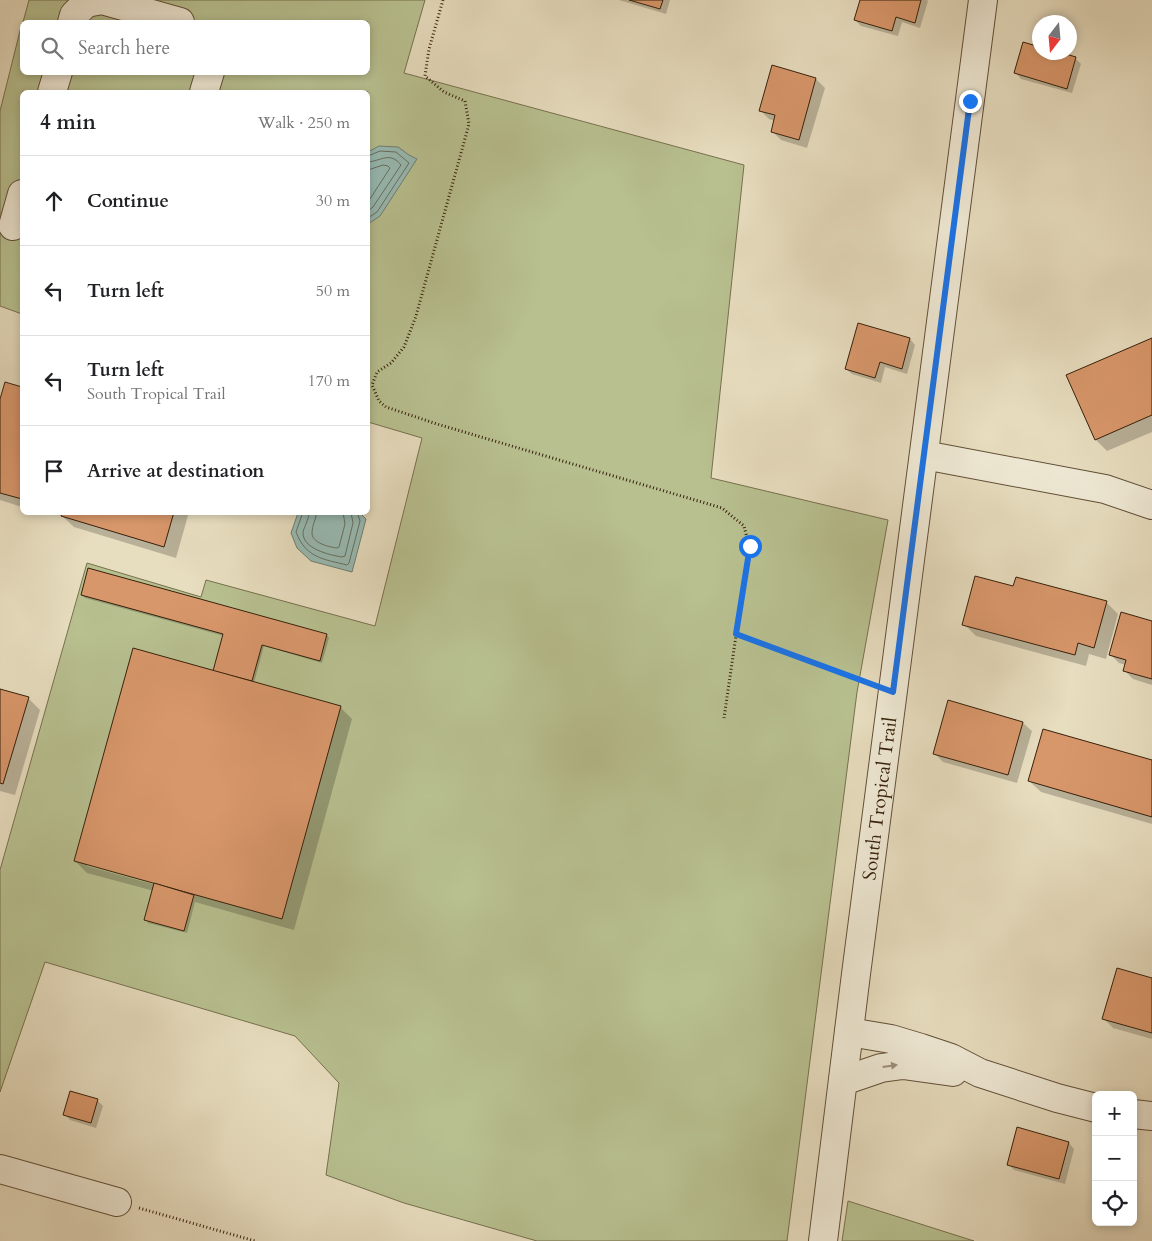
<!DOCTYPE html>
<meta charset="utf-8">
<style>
body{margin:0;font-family:Cardo,serif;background:#f6f6f6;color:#202124}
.controls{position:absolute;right:15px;bottom:15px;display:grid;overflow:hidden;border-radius:8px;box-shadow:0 2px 8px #0003}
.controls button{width:45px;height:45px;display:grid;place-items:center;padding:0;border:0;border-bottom:1px solid #e0e0e0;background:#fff;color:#202124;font:25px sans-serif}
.compass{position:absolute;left:1032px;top:15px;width:45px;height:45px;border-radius:50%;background:#fff;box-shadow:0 2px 8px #0003;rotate:196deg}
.stop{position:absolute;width:15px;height:15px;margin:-11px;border:4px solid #1a73e8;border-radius:50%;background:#fff}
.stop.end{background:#1a73e8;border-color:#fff;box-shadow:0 1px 5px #0008}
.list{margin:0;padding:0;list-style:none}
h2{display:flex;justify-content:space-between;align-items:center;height:65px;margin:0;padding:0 20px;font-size:21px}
h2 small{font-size:16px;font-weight:400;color:#757577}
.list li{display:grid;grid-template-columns:32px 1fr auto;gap:15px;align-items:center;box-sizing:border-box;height:90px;padding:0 20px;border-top:1px solid #e0e0e0}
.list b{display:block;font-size:19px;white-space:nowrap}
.list p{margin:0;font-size:16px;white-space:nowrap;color:#757577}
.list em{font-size:16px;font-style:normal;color:#757577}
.icon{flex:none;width:28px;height:28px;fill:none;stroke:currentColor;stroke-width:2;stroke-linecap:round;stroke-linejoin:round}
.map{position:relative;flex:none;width:1152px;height:1241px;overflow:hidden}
.search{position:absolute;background:#fff;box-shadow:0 2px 8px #0003;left:20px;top:20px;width:350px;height:55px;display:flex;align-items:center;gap:12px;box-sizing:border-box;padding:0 18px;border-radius:8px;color:#757577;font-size:19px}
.panel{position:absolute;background:#fff;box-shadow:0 2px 8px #0003;left:20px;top:90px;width:350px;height:425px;border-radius:8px}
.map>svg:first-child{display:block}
.green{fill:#b8c090;stroke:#77704e}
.water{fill:#97bbb4;stroke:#707d70}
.shadow{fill:#0003;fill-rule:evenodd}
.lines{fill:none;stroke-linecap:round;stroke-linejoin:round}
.shore{stroke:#666e60;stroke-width:1}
.building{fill:#d8976b;stroke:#36200b}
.minor-casing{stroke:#624f38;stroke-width:30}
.path{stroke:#36200b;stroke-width:3;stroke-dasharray:1 2.5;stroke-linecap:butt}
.minor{stroke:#efe9d5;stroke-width:28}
.oneway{fill:#9c8f7a}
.route{stroke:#1a73e8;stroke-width:6}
.labels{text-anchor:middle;stroke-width:4;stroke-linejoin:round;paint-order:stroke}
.street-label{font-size:19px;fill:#36200b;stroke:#efe9d5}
</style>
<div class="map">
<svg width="1152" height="1241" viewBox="0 0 1152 1241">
<rect width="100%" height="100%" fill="#e7ddbf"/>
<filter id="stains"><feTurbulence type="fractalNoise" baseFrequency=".004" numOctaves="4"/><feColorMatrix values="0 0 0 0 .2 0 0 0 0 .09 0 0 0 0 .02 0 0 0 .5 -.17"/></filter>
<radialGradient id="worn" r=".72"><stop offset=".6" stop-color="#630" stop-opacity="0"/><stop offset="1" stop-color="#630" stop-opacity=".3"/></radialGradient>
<g class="green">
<path d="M29 0H425L404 73 744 165 711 478 888 520 857 692 787 1241H537L404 1203 326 1175 339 1083 295 1036 45 962 0 1092V870L87 563 201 597 206 580 375 626 422 438 368 422V92H22V314L0 306V111L22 23V72H368V22H23Z"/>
<path d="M848 1201 974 1241H842Z"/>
</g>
<g class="water">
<path d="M379 146 398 147 409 155 417 159 380 216 368 224V152Z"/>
<path d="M298 513H360L366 519 352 572 311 561 297 548 291 533Z"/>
</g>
<g class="shadow">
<path d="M619 0H670L666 14Z"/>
<path d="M861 0H927L928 1 920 28 902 22 898 36 861 26 855 20Z"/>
<path d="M1040 52 1075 58 1081 64 1072 93 1021 79 1016 73Z"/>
<path d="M773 67 816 79 825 88 807 148 781 140 772 131 775 121 769 119 760 110Z"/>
<path d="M910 339 915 345 907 374 885 367 881 383 852 374 846 369Z"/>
<path d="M1152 339V432L1107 451 1096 440Z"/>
<path d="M6 384 22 389V507L0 500V404Z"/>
<path d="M43 512H54L53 515Z"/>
<path d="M63 512H189L176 558 74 527 62 516Z"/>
<path d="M89 570 327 635 329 638 322 663 264 646 254 683 340 707 352 719 294 930 195 902 187 933 148 923 146 920 154 891 87 873 75 861 218 673 224 636 85 598 82 595ZM87 864 156 883V885L87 866Z"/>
<path d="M1014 588 1106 602 1118 614 1106 659 1089 654 1086 666 976 636 964 624Z"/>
<path d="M1152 622V685L1133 679 1124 670 1126 665 1119 663 1110 654Z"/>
<path d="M0 690 28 698 40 710 15 795 0 791Z"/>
<path d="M1023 723 1032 731 1017 783 943 762 934 753Z"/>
<path d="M1152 761V824L1041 792 1029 781Z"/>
<path d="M1152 980V1039L1113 1028 1104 1019Z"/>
<path d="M97 1100 103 1106 96 1128 70 1120 64 1114Z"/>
<path d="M1069 1143 1074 1149 1065 1184 1014 1170 1008 1164Z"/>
</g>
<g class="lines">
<g class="shore">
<path d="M368 156 380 151 396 152 409 163 377 212 368 218"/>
<path d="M368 162C381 161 390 151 401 165L373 207 368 211"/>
<path d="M368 170 383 165 388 166 390 168 368 202"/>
<path d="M303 512 296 532C306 558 323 559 347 565L349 563 360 521 357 512"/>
<path d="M309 512C309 520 304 527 303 532 302 549 330 555 342 557L345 556 353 523 351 512"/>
<path d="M317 512C316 519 312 526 312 532 311 543 329 547 337 548L339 547 345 524 343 512"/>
</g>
</g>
<g class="building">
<path d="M629 0H663L660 9Z"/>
<path d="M860 0H921L915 23 896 17 892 31 854 20Z"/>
<path d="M1023 42 1040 47V52H1059L1076 57 1067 89 1014 73Z"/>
<path d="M772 65 816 78 799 140 771 132 775 115 759 111Z"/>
<path d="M858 323 910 338 902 369 880 362 875 378 845 369Z"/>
<path d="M1152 338V415L1095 440 1066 375Z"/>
<path d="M5 382 22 387V499L0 493V399Z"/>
<path d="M62 512H174L164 547 61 516Z"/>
<path d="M88 568 327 634 320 661 262 645 252 681 213 671 223 634 81 595Z"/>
<path d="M975 576 1013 586 1016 577 1107 601 1094 648 1078 643 1075 655 962 625Z"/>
<path d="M1121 612 1152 621V679L1123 671 1126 660 1109 655Z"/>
<path d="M133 648 341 706 282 919 74 861Z"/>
<path d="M0 689 29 697 3 784 0 783Z"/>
<path d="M948 700 1023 722 1008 775 933 754Z"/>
<path d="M1043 729 1152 760V817L1028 781Z"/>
<path d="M154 883 194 895 184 931 144 920Z"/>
<path d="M1117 968 1152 978V1033L1102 1019Z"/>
<path d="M70 1091 98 1099 91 1123 63 1115Z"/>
<path d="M1017 1127 1069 1142 1059 1179 1007 1165Z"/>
</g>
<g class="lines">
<defs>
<g id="minor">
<path d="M72 22 74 15 86 3 102 0 180 22"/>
<path d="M52 92 58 72"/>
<path d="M204 92 210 72"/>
<path d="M13 226 22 194"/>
<path d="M924 455 1105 489 1152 505"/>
<path d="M849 1032 891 1039 921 1048 951 1058 980 1073 1057 1098 1096 1108"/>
<path d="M843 1081 881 1068 903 1065 953 1072"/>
<path d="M1133 1114 1152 1116"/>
<path d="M0 1169 117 1202"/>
<path id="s1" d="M823 1241 856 974 983 0"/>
</g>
</defs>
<use href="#minor" class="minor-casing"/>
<g class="path">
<path d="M443 0 429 49 425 76 444 92 465 101 469 124 416 316 404 347 391 363 377 372 372 385 379 401 386 407 437 424 722 508 744 526 749 546 724 718"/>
<path d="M737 634 869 683"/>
<path d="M139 1208 255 1241"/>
</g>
<use href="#minor" class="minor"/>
</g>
<defs><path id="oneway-solid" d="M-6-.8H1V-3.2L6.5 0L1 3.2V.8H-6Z" transform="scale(1.25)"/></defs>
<use class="oneway" href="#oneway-solid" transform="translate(890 1066) rotate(-8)"/>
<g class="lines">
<path class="route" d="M750 546 736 634 893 692 970 101"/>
</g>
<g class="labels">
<g class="street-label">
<text dy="7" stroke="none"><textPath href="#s1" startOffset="446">South Tropical Trail</textPath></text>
</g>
</g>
<rect width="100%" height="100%" filter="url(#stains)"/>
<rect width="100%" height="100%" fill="url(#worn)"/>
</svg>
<div class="controls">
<button>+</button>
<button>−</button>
<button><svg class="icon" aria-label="locate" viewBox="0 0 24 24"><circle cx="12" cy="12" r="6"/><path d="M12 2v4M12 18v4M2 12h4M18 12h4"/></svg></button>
</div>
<svg class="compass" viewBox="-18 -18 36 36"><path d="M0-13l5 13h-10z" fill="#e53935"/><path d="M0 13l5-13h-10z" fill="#757577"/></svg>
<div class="stop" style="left:750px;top:546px"></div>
<div class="stop end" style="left:970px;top:101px"></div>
<div class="search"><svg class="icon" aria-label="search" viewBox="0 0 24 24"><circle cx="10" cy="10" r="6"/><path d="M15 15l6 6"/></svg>Search here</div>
<section class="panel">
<h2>4 min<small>Walk · 250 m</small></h2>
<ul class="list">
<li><svg class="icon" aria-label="ahead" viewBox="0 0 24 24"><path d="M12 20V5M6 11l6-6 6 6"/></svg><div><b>Continue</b></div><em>30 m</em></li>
<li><svg class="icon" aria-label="left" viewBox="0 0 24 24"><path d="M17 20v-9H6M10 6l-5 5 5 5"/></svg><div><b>Turn left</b></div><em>50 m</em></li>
<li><svg class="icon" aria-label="left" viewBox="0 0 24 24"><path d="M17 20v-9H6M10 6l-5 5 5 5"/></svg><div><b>Turn left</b><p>South Tropical Trail</p></div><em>170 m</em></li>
<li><svg class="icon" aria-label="arrive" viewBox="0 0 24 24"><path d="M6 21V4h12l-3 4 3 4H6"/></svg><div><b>Arrive at destination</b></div></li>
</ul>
</section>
</div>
